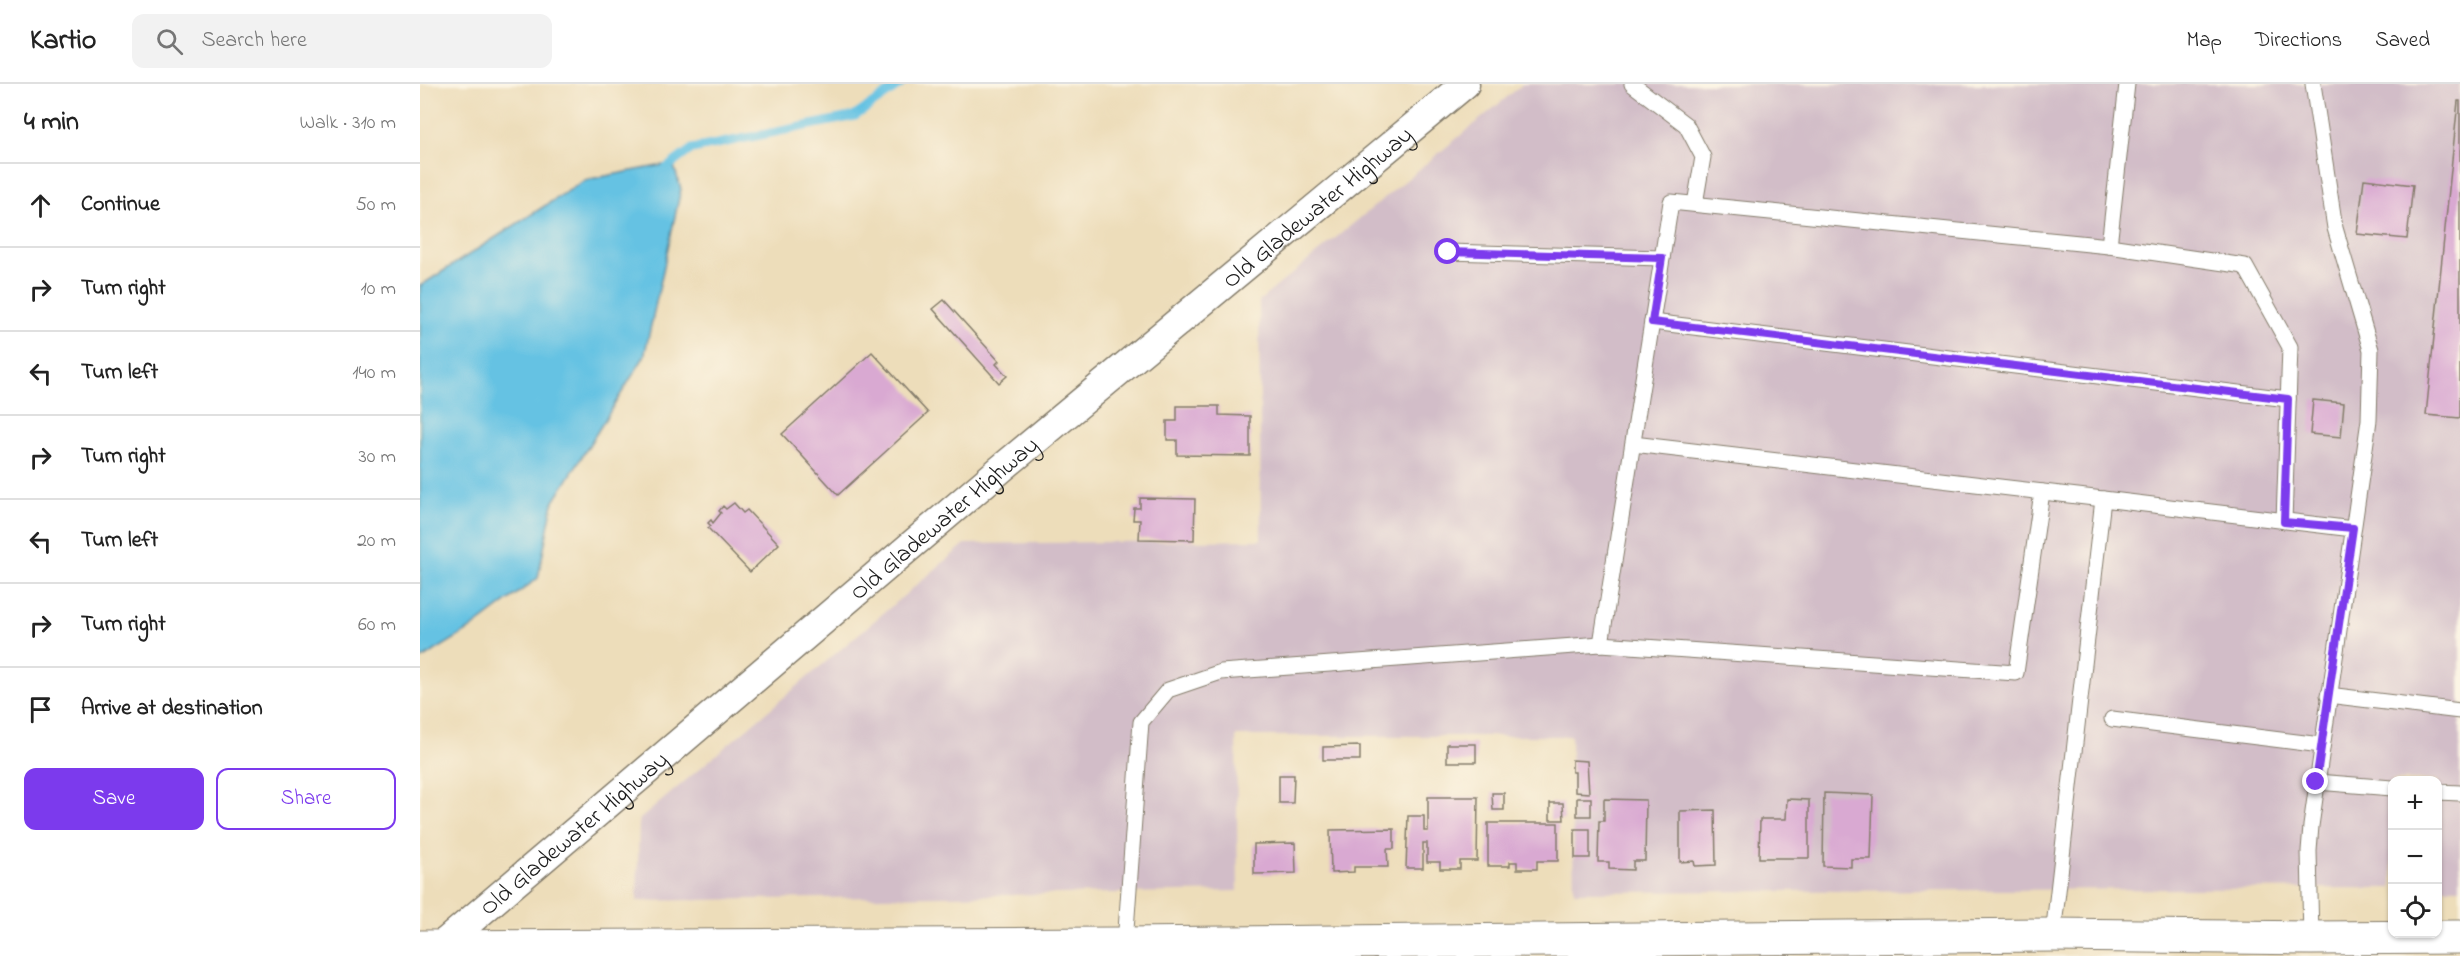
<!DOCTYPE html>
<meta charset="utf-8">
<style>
body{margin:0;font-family:"Indie Flower",sans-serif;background:#f2f2f2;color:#222}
.controls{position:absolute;right:18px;bottom:18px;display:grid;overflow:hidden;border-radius:12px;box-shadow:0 2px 4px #0004}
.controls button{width:54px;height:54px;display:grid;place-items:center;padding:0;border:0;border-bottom:2px solid #e0e0e0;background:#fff;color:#222;font:30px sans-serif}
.stop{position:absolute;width:18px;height:18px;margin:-14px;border:4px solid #7c3aed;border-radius:50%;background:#fff}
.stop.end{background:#7c3aed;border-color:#fff;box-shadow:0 2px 6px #0008}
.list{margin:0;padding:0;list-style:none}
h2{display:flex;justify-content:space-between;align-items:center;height:78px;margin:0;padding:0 24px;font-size:26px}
h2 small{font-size:20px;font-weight:400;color:#767676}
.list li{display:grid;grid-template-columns:39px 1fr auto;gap:18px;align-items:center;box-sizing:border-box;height:84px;padding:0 24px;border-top:2px solid #e0e0e0}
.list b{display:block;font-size:22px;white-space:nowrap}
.list em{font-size:20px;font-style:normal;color:#767676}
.actions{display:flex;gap:12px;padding:18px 24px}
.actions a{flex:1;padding:14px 0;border:2px solid #7c3aed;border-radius:12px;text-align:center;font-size:21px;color:#7c3aed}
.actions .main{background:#7c3aed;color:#fff}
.icon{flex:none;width:33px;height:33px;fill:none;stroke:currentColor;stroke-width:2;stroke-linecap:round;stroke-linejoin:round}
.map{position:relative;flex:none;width:2040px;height:872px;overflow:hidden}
header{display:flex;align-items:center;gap:36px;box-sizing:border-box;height:84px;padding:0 30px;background:#fff;border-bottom:2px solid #e0e0e0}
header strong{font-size:28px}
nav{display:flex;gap:33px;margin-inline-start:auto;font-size:21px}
.search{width:420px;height:54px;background:#f2f2f2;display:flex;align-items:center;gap:15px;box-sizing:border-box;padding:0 21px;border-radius:12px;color:#767676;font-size:22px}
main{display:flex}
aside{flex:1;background:#fff}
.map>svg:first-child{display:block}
.industrial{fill:#d2bdc8}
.water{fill:#65c2e3;stroke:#406f80;stroke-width:1.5}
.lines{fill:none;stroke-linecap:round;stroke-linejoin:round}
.stream{stroke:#65c2e3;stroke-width:9}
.building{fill:#d9a9d2}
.lane-casing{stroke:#847c6b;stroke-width:17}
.street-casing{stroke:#847c6b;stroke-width:31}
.secondary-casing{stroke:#847c6b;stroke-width:35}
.lane{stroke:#fff;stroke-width:15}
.street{stroke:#fff;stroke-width:28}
.secondary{stroke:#fff;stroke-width:33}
.route{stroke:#7c3aed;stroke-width:8}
.labels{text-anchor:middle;stroke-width:5;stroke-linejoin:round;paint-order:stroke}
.street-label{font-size:24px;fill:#1c1c1c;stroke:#fcf5e5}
</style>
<header>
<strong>Kartio</strong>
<div class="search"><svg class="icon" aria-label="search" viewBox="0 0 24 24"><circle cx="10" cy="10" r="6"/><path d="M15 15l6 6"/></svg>Search here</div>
<nav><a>Map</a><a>Directions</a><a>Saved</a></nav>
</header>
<main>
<aside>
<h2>4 min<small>Walk · 310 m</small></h2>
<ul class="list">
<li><svg class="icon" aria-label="ahead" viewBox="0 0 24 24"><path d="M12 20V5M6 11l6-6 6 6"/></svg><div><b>Continue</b></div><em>50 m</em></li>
<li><svg class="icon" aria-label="right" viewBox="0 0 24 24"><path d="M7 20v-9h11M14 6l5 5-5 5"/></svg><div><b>Turn right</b></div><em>10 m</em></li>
<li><svg class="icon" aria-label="left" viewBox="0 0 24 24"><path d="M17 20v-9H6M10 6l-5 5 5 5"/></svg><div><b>Turn left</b></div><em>140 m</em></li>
<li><svg class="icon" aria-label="right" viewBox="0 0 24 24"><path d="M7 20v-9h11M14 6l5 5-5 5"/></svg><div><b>Turn right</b></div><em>30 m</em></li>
<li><svg class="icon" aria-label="left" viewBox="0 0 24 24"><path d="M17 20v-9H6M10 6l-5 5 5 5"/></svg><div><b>Turn left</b></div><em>20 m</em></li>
<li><svg class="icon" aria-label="right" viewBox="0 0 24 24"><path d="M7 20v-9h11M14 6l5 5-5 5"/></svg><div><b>Turn right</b></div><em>60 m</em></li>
<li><svg class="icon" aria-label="arrive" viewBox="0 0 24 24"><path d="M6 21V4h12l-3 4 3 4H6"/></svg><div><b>Arrive at destination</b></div></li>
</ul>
<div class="actions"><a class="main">Save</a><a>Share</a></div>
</aside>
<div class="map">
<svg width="2040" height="872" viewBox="0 0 2040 872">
<rect width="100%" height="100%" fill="#fcf5e5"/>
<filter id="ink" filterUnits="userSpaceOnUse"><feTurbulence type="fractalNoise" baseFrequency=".0167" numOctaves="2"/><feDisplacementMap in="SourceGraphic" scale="12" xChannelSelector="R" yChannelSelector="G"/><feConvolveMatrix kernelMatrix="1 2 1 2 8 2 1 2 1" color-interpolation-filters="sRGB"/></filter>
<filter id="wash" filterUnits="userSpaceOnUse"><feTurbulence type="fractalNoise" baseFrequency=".008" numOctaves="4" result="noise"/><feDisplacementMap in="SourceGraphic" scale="24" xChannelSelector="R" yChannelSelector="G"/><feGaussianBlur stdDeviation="1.35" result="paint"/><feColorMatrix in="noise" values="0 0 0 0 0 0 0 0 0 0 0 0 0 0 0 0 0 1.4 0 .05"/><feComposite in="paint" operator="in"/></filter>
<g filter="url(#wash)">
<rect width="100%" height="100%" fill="#edddba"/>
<path class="industrial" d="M1103 0H2040V804H2018V696H1972V804L1154 808 1151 652H816L818 807 217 817 219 736 545 460 841 456 839 217Z"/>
<path class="water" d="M253 79 261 105 224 273 133 419 118 494 49 546 0 576V202L165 96Z"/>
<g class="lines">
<path class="stream" d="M245 85 272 65 435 32 481 0"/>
</g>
<g id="blocks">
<g class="building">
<path d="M2038 17H2040V334L2006 331Z"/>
<path d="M1944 95 1993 101 1987 155 1937 150Z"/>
<path d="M524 216 579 277 576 280 587 292 579 299 513 225Z"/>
<path d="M452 268 508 329 418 411 362 350Z"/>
<path d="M1893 316 1924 319 1921 353 1890 350Z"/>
<path d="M757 322H799V331L830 332V372L757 371V356H747V337H757Z"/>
<path d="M720 414 775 415 774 456 719 455 720 436H713L714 424H720Z"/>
<path d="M314 419 323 429 327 426 359 460 330 488 288 444 291 442 288 439 291 436 293 439 301 429 299 427 303 422 306 425Z"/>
<rect x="1027" y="660" width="29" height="18"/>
<path d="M940 662V676H903V663Z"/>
<path d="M1152 676 1167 677 1169 709 1155 708V688H1152Z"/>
<path d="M859 691H874L873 719H859Z"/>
<path d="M1072 709H1084V726H1073Z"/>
<path d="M1404 709 1453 711 1451 775H1431V783L1403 782Z"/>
<path d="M1008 713H1058L1057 777H1040V785H1020V778H1007V759H1003V784H986L988 732H1004V747H1008Z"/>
<rect x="1157" y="714" width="14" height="18"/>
<path d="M1184 715 1226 716 1225 777H1213V786L1189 785V778H1178L1179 737H1184Z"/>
<path d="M1367 715 1389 716V774H1339L1340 735H1366Z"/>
<path d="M1130 719H1143L1144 736H1130Z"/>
<path d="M1295 726 1296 781 1275 782 1274 777 1260 778V727Z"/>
<path d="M1068 739H1138V777H1117V785H1097V778H1090V782H1068Z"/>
<path d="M974 745V765H967L968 783H934V788L911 789 910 746Z"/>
<rect x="1155" y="745" width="15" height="29"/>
<path d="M875 759 876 789 834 790V760Z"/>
</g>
</g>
</g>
<g filter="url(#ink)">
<use href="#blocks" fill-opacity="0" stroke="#847c6b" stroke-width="1.5"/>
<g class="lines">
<defs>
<g id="lane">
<path d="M1212 0 1266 41 1283 73 1275 120"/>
<path d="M1689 162 1707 0"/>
<path d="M1028 168 1242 174"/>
<path d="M1232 238 1868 315"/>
<path d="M1213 360 1683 415"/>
<path d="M1181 560 1251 118 1689 162 1825 182 1870 263 1864 437"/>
<path d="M1908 611 2040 627"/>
<path d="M1692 635 1901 661"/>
<path d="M1897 698 1972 704"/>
<path d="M2018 708 2040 709"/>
<path d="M1633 851 1683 415 1933 445"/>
<path d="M1891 854 1889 767 1891 742 1949 336 1951 266 1915 144 1893 0"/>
<path d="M705 860 721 638 748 606 801 588 1181 560 1596 589 1622 408"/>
</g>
<g id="street">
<path id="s1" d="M9 872 582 384 1045 0"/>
</g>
<path id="secondary" d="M0 863 705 860 1633 851 1891 854 2040 853"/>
</defs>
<use href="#lane" class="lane-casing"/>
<use href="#street" class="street-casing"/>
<use href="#secondary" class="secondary-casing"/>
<use href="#lane" class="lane"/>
<use href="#street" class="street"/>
<use href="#secondary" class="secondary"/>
</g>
</g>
<g class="lines" filter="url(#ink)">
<path class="route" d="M1028 168 1242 174 1232 238 1868 315 1864 438 1933 444 1896 698"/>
</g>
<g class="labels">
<g class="street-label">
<text dy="8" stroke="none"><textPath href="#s1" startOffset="1162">Old Gladewater Highway</textPath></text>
<text dy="8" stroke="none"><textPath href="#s1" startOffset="676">Old Gladewater Highway</textPath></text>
<text dy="8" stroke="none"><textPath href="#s1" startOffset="190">Old Gladewater Highway</textPath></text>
</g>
</g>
</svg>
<div class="controls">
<button>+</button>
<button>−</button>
<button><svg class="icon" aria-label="locate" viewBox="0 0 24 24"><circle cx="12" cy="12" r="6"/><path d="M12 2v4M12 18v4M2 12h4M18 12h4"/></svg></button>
</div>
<div class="stop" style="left:1028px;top:168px"></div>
<div class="stop end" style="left:1896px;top:698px"></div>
</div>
</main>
